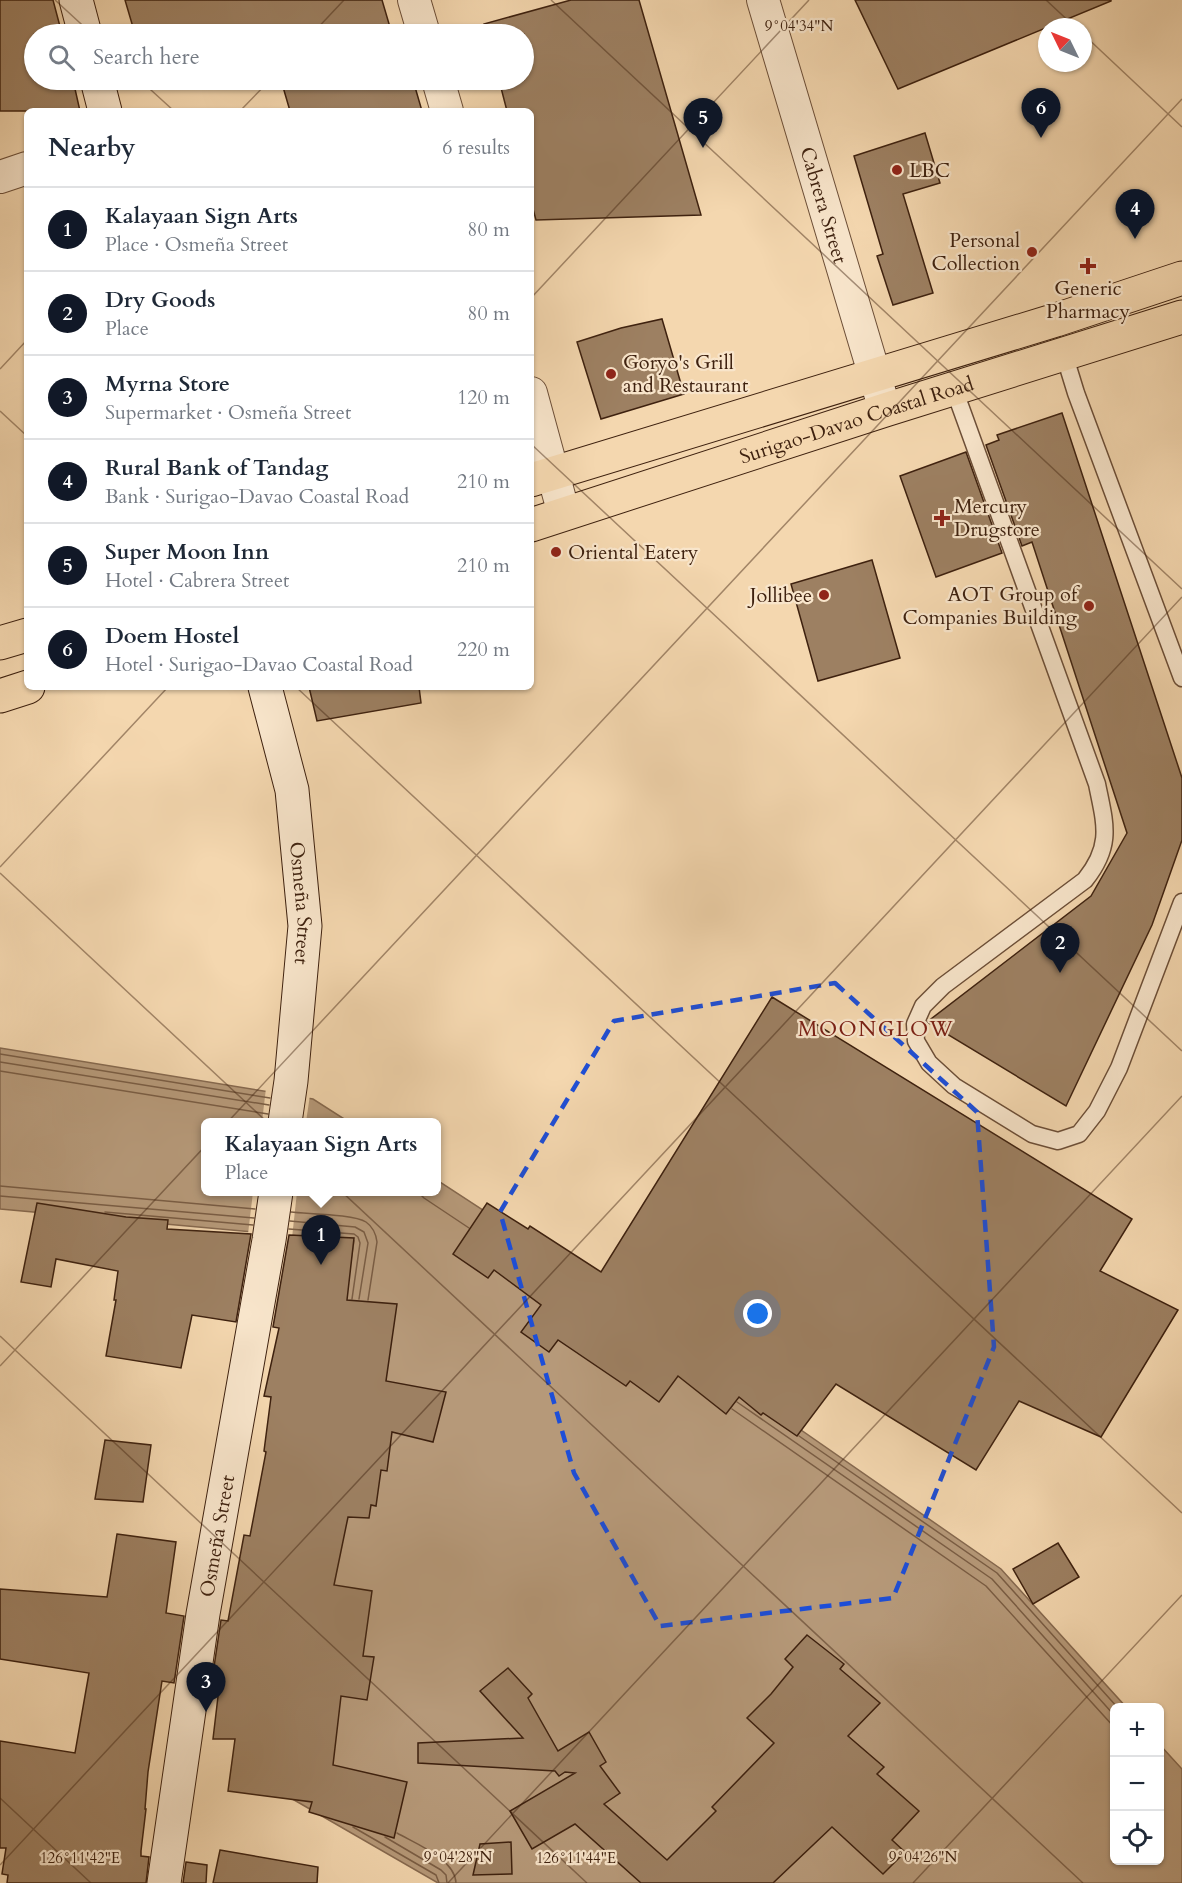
<!DOCTYPE html>
<meta charset="utf-8">
<style>
body{margin:0;font-family:Cardo,serif;background:#f6f6f7;color:#1f2937}
.controls{position:absolute;right:18px;bottom:18px;display:grid;overflow:hidden;border-radius:9px;box-shadow:0 2px 4px #0004}
.controls button{width:54px;height:54px;display:grid;place-items:center;padding:0;border:0;border-bottom:2px solid #e0e1e3;background:#fff;color:#1f2937;font:30px sans-serif}
.compass{position:absolute;left:1038px;top:18px;width:54px;height:54px;border-radius:50%;background:#fff;box-shadow:0 2px 4px #0004;rotate:313deg}
.you{position:absolute;left:758px;top:1314px;width:21px;height:21px;margin:-15px;border:4px solid #fff;border-radius:50%;background:#1a73e8;box-shadow:0 0 0 9px #1a73e833}
.badge{display:grid;place-items:center;width:39px;height:39px;border-radius:50%;background:#111827;color:#fff;font-size:20px;font-weight:700}
.pin{position:absolute;translate:-50% -50px;filter:drop-shadow(0 2px 3px #0008)}
.pin::after{content:'';position:absolute;top:32px;width:21px;height:18px;background:inherit;clip-path:polygon(0 0,100% 0,50% 100%)}
.popup{position:absolute;left:201px;top:1118px;width:240px;height:78px;box-sizing:border-box;display:grid;place-content:center;border-radius:9px;background:#fff;filter:drop-shadow(0 2px 4px #0005);font-size:20px;white-space:nowrap;color:#747a83}
.popup b{font-size:22px;color:#1f2937}
.popup::after{content:'';position:absolute;left:50%;top:100%;margin-left:-12px;border:12px solid transparent;border-top-color:#fff}
.list{margin:0;padding:0;list-style:none}
h2{display:flex;justify-content:space-between;align-items:center;height:78px;margin:0;padding:0 24px;font-size:26px}
h2 small{font-size:20px;font-weight:400;color:#747a83}
.list li{display:grid;grid-template-columns:39px 1fr auto;gap:18px;align-items:center;box-sizing:border-box;height:84px;padding:0 24px;border-top:2px solid #e0e1e3}
.list b{display:block;font-size:22px;white-space:nowrap}
.list p{margin:0;font-size:20px;white-space:nowrap;color:#747a83}
.list em{font-size:20px;font-style:normal;color:#747a83}
.icon{flex:none;width:33px;height:33px;fill:none;stroke:currentColor;stroke-width:2;stroke-linecap:round;stroke-linejoin:round}
.map{position:relative;flex:none;width:1182px;height:1883px;overflow:hidden}
.search{position:absolute;background:#fff;box-shadow:0 2px 4px #0004;left:24px;top:24px;width:510px;height:66px;display:flex;align-items:center;gap:15px;box-sizing:border-box;padding:0 21px;border-radius:33px;color:#747a83;font-size:22px}
.panel{position:absolute;background:#fff;box-shadow:0 2px 4px #0004;left:24px;top:108px;width:510px;height:582px;border-radius:9px}
.map>svg:first-child{display:block}
.water{fill:#b69979;stroke:#86694f;stroke-width:1.5}
.pier{fill:#f4d7af}
.lines{fill:none;stroke-linecap:round;stroke-linejoin:round}
.shore{stroke:#7a5d44;stroke-width:1.5}
.building{fill:#9d8062;stroke:#3e210f;stroke-width:1.5}
.lane-casing{stroke:#6c4e37;stroke-width:19}
.street-casing{stroke:#6c4e37;stroke-width:34}
.secondary-casing{stroke:#3e210f;stroke-width:35}
.highway-casing{stroke:#3e210f;stroke-width:35}
.lane{stroke:#f8e5cb;stroke-width:16}
.street{stroke:#f8e5cb;stroke-width:32}
.secondary{stroke:#f8e5cb;stroke-width:33}
.highway{stroke:#f4d7af;stroke-width:33}
.marked{fill:none;stroke:#1d4ed8;stroke-width:4.5;stroke-dasharray:12 8;stroke-linejoin:round}
.ticks{fill:none;stroke:#3e210f;stroke-width:1.5;stroke-opacity:0.45}
.poi-dot{fill:#8f2418;stroke:#f8e5cb;stroke-width:2}
.labels{text-anchor:middle;stroke-width:4.5;stroke-linejoin:round;paint-order:stroke}
.poi-label{font-size:20px;fill:#3e210f;stroke:#f8e5cb;text-anchor:start}
.street-label{font-size:20px;fill:#3e210f;stroke:#f8e5cb}
.neighbourhood-label{font-size:21px;letter-spacing:1.5px;fill:#7a1f14;stroke:#f8e5cb}
.ticks-label{font-size:15px;text-anchor:middle;fill:#3e210f;stroke:#f8e5cb;stroke-width:4.5;stroke-linejoin:round;paint-order:stroke}
</style>
<div class="map">
<svg width="1182" height="1883" viewBox="0 0 1182 1883">
<rect width="100%" height="100%" fill="#f4d7af"/>
<filter id="stains"><feTurbulence type="fractalNoise" baseFrequency=".00333" numOctaves="4"/><feColorMatrix values="0 0 0 0 .2 0 0 0 0 .09 0 0 0 0 .02 0 0 0 .5 -.17"/></filter>
<radialGradient id="worn" r=".72"><stop offset=".6" stop-color="#630" stop-opacity="0"/><stop offset="1" stop-color="#630" stop-opacity=".3"/></radialGradient>
<path class="water" d="M0 1048 313 1099 349 1122H206V1192H436L437 1180 506 1225 1001 1569 1126 1707 1114 1708V1860H1160V1745L1182 1769V1883H438L282 1793 297 1611 354 1241 0 1209Z"/>
<g class="pier">
<path d="M266 1088 310 1095 306 1122H262Z"/>
<path d="M253 1192H297L292 1238 248 1234Z"/>
</g>
<g class="lines">
<g class="shore">
<path d="M0 1054 270 1098"/>
<path d="M0 1062 269 1105"/>
<path d="M0 1071 268 1114"/>
<path d="M0 1186 255 1209"/>
<path d="M418 1192 424 1198 469 1228"/>
<path d="M0 1196 254 1218"/>
<path d="M105 1212 253 1225"/>
<path d="M291 1212C307 1214 354 1214 366 1222 373 1227 376 1234 377 1242L368 1300"/>
<path d="M290 1221 355 1227 364 1232 368 1243 359 1299"/>
<path d="M289 1229 354 1234 358 1237 360 1243 352 1299"/>
<path d="M737 1402 992 1579 1114 1715"/>
<path d="M732 1409 986 1586 1114 1727"/>
<path d="M799 1436 997 1573 1118 1708"/>
<path d="M353 1827 436 1875 439 1883"/>
<path d="M397 1833C416 1844 455 1859 456 1883"/>
<path d="M385 1837 441 1870 446 1875 447 1883"/>
</g>
</g>
<g class="building">
<path d="M0 0H53L62 34H34V80H73L80 111H0Z"/>
<path d="M125 0H382L392 34H135Z"/>
<path d="M571 0H639L701 215 536 220 531 202V111H507L499 80H524V34H487L484 24Z"/>
<path d="M855 0H1111V1L898 89Z"/>
<path d="M281 80H413L422 111H290Z"/>
<path d="M925 133 940 183 903 194 933 293 893 305 877 256 883 254 854 156Z"/>
<path d="M662 319 684 394 601 419 577 342 621 328Z"/>
<path d="M1062 413 1182 778V840L1152 925 1066 1106 927 1022 1091 896 1127 833 1032 542 1022 546 986 445 999 440 997 435Z"/>
<path d="M966 452 1002 553 936 577 900 476Z"/>
<path d="M872 560 900 658 818 681 791 584Z"/>
<path d="M309 687H419L421 703 317 721Z"/>
<path d="M772 997 1132 1219 1100 1271 1178 1310 1101 1437 1019 1401 976 1470 836 1384 797 1436 763 1413 761 1415 739 1397 726 1414 678 1376 659 1402 630 1381 626 1386 558 1340 549 1352 521 1332 541 1305 494 1270 488 1278 453 1254 487 1203 528 1229 530 1226 601 1272Z"/>
<path d="M37 1203 126 1217 168 1220 167 1229 251 1234 236 1322 192 1315 181 1368 106 1356 116 1300H114L118 1271 56 1259 51 1287 21 1282Z"/>
<path d="M289 1235 354 1238 347 1300 397 1304 386 1381 446 1392 433 1442 392 1432 387 1471 381 1470 376 1506 371 1505 369 1518 348 1517 334 1585 372 1591 363 1656 374 1657 367 1700 341 1696 333 1765 407 1782 394 1838 309 1812 312 1802 228 1791 235 1739H213L219 1688 211 1687 221 1620 228 1621 244 1535 250 1536 266 1452 264 1451 271 1397 264 1396 279 1328 273 1327Z"/>
<path d="M105 1440 151 1445 143 1502 95 1499Z"/>
<path d="M117 1534 176 1542 166 1613 184 1616 174 1683 162 1681 148 1772 145 1809H146L141 1851V1856L149 1857 146 1883H7L8 1875 2 1874 6 1848H0V1741L75 1753 89 1673 0 1659V1589L107 1597Z"/>
<path d="M1058 1543 1079 1577 1033 1604 1013 1569Z"/>
<path d="M807 1635 844 1664 840 1669 880 1703 848 1736 884 1767 877 1774 919 1811 892 1840 905 1852 883 1874 832 1827 773 1883H641L575 1824 532 1849 510 1811 575 1773 565 1772 559 1776 555 1771 418 1763V1743L523 1738 480 1691 508 1668 532 1694 528 1698 558 1751 589 1732 606 1762 600 1766 620 1793 604 1804 667 1860 716 1811 712 1807 774 1743 747 1718 771 1694 793 1667 785 1659Z"/>
<path d="M511 1842 512 1874 473 1875 480 1844Z"/>
<path d="M220 1850 318 1867 317 1883H213Z"/>
<path d="M186 1862 207 1865 206 1883H183Z"/>
</g>
<g class="lines">
<defs>
<g id="lane">
<path d="M1064 354 1076 393 1182 678"/>
<path d="M954 389 1097 784C1105 824 1113 845 1085 880L943 986 923 1006 915 1024 916 1041 929 1063 954 1086 1032 1134 1058 1141 1079 1134 1097 1111 1119 1068 1182 902"/>
</g>
<g id="street">
<path d="M414 0 424 34"/>
<path id="s1" d="M763 0 885 410"/>
<path d="M438 80 447 111"/>
<path d="M0 177 27 168"/>
<path d="M531 393 564 514"/>
</g>
<g id="secondary">
<path d="M76 0 85 34"/>
<path d="M97 80 105 111"/>
<path id="s2" d="M265 687 292 790 305 926 291 1081 285 1122"/>
<path id="s3" d="M164 1883 203 1614 269 1240 276 1192"/>
</g>
<g id="highway">
<path d="M531 480 1056 320 1182 278"/>
<path id="s4" d="M531 525 885 410 1182 317"/>
<path d="M0 643 27 635"/>
<path d="M0 696 28 687"/>
</g>
</defs>
<use href="#lane" class="lane-casing"/>
<use href="#street" class="street-casing"/>
<use href="#secondary" class="secondary-casing"/>
<use href="#highway" class="highway-casing"/>
<use href="#lane" class="lane"/>
<use href="#street" class="street"/>
<use href="#secondary" class="secondary"/>
<use href="#highway" class="highway"/>
</g>
<path class="marked" d="M835 983 977 1112 994 1347 893 1598 660 1626 574 1473 500 1212 614 1021Z"/>
<path class="ticks" d="M55 0 92 34M551 0 1182 589M1046 0 1075 27M312 34 344 0M1083 34 1182 127M140 80 174 111M240 111 270 80M531 298 809 0M0 369 27 340M0 411 27 436M531 444 1182 1051M296 687 1182 1513M0 867 168 687M0 873 1083 1883M0 1336 587 1883M0 1366 1182 99M0 1798 91 1883M0 1865 1182 597M448 1883 1182 1096M913 1883 1182 1595"/>
<g class="poi-dot">
<circle cx="897" cy="170" r="6"/>
<circle cx="1032" cy="252" r="6"/>
<path d="M1085 257h6v6h6v6h-6v6h-6v-6h-6v-6h6z"/>
<circle cx="611" cy="374" r="6"/>
<path d="M939 509h6v6h6v6h-6v6h-6v-6h-6v-6h6z"/>
<circle cx="556" cy="552" r="6"/>
<circle cx="824" cy="595" r="6"/>
<circle cx="1089" cy="606" r="6"/>
</g>
<g class="labels">
<g class="poi-label">
<text x="909" y="177">LBC</text>
<text x="1020" y="247" text-anchor="end">Personal<tspan x="1020" dy="23">Collection</tspan></text>
<text x="1088" y="295" text-anchor="middle">Generic<tspan x="1088" dy="23">Pharmacy</tspan></text>
<text x="623" y="369">Goryo's Grill<tspan x="623" dy="23">and Restaurant</tspan></text>
<text x="954" y="513">Mercury<tspan x="954" dy="23">Drugstore</tspan></text>
<text x="568" y="559">Oriental Eatery</text>
<text x="1077" y="601" text-anchor="end">AOT Group of<tspan x="1077" dy="23">Companies Building</tspan></text>
<text x="812" y="602" text-anchor="end">Jollibee</text>
</g>
<g class="street-label">
<text dy="7" stroke="none"><textPath href="#s1" startOffset="214">Cabrera Street</textPath></text>
<text dy="7" stroke="none"><textPath href="#s4" startOffset="342">Surigao-Davao Coastal Road</textPath></text>
<text dy="7" stroke="none"><textPath href="#s2" startOffset="220">Osmeña Street</textPath></text>
<text dy="7" stroke="none"><textPath href="#s3" startOffset="351">Osmeña Street</textPath></text>
</g>
<g class="neighbourhood-label">
<text x="876" y="1036">MOONGLOW</text>
</g>
</g>
<g class="ticks-label">
<text x="799" y="31">9°04'34"N</text>
<text x="458" y="1862">9°04'28"N</text>
<text x="923" y="1862">9°04'26"N</text>
<text x="80" y="1863">126°11'42"E</text>
<text x="576" y="1863">126°11'44"E</text>
</g>
<rect width="100%" height="100%" filter="url(#stains)"/>
<rect width="100%" height="100%" fill="url(#worn)"/>
</svg>
<div class="controls">
<button>+</button>
<button>−</button>
<button><svg class="icon" aria-label="locate" viewBox="0 0 24 24"><circle cx="12" cy="12" r="6"/><path d="M12 2v4M12 18v4M2 12h4M18 12h4"/></svg></button>
</div>
<svg class="compass" viewBox="-18 -18 36 36"><path d="M0-13l5 13h-10z" fill="#e53935"/><path d="M0 13l5-13h-10z" fill="#747a83"/></svg>
<div class="you"></div>
<div class="pin badge" style="left:321px;top:1265px">1</div>
<div class="popup"><b>Kalayaan Sign Arts</b>Place</div>
<div class="pin badge" style="left:1060px;top:973px">2</div>
<div class="pin badge" style="left:206px;top:1712px">3</div>
<div class="pin badge" style="left:1135px;top:239px">4</div>
<div class="pin badge" style="left:703px;top:148px">5</div>
<div class="pin badge" style="left:1041px;top:138px">6</div>
<div class="search"><svg class="icon" aria-label="search" viewBox="0 0 24 24"><circle cx="10" cy="10" r="6"/><path d="M15 15l6 6"/></svg>Search here</div>
<section class="panel">
<h2>Nearby<small>6 results</small></h2>
<ul class="list">
<li><span class="badge">1</span><div><b>Kalayaan Sign Arts</b><p>Place · Osmeña Street</p></div><em>80 m</em></li>
<li><span class="badge">2</span><div><b>Dry Goods</b><p>Place</p></div><em>80 m</em></li>
<li><span class="badge">3</span><div><b>Myrna Store</b><p>Supermarket · Osmeña Street</p></div><em>120 m</em></li>
<li><span class="badge">4</span><div><b>Rural Bank of Tandag</b><p>Bank · Surigao-Davao Coastal Road</p></div><em>210 m</em></li>
<li><span class="badge">5</span><div><b>Super Moon Inn</b><p>Hotel · Cabrera Street</p></div><em>210 m</em></li>
<li><span class="badge">6</span><div><b>Doem Hostel</b><p>Hotel · Surigao-Davao Coastal Road</p></div><em>220 m</em></li>
</ul>
</section>
</div>
